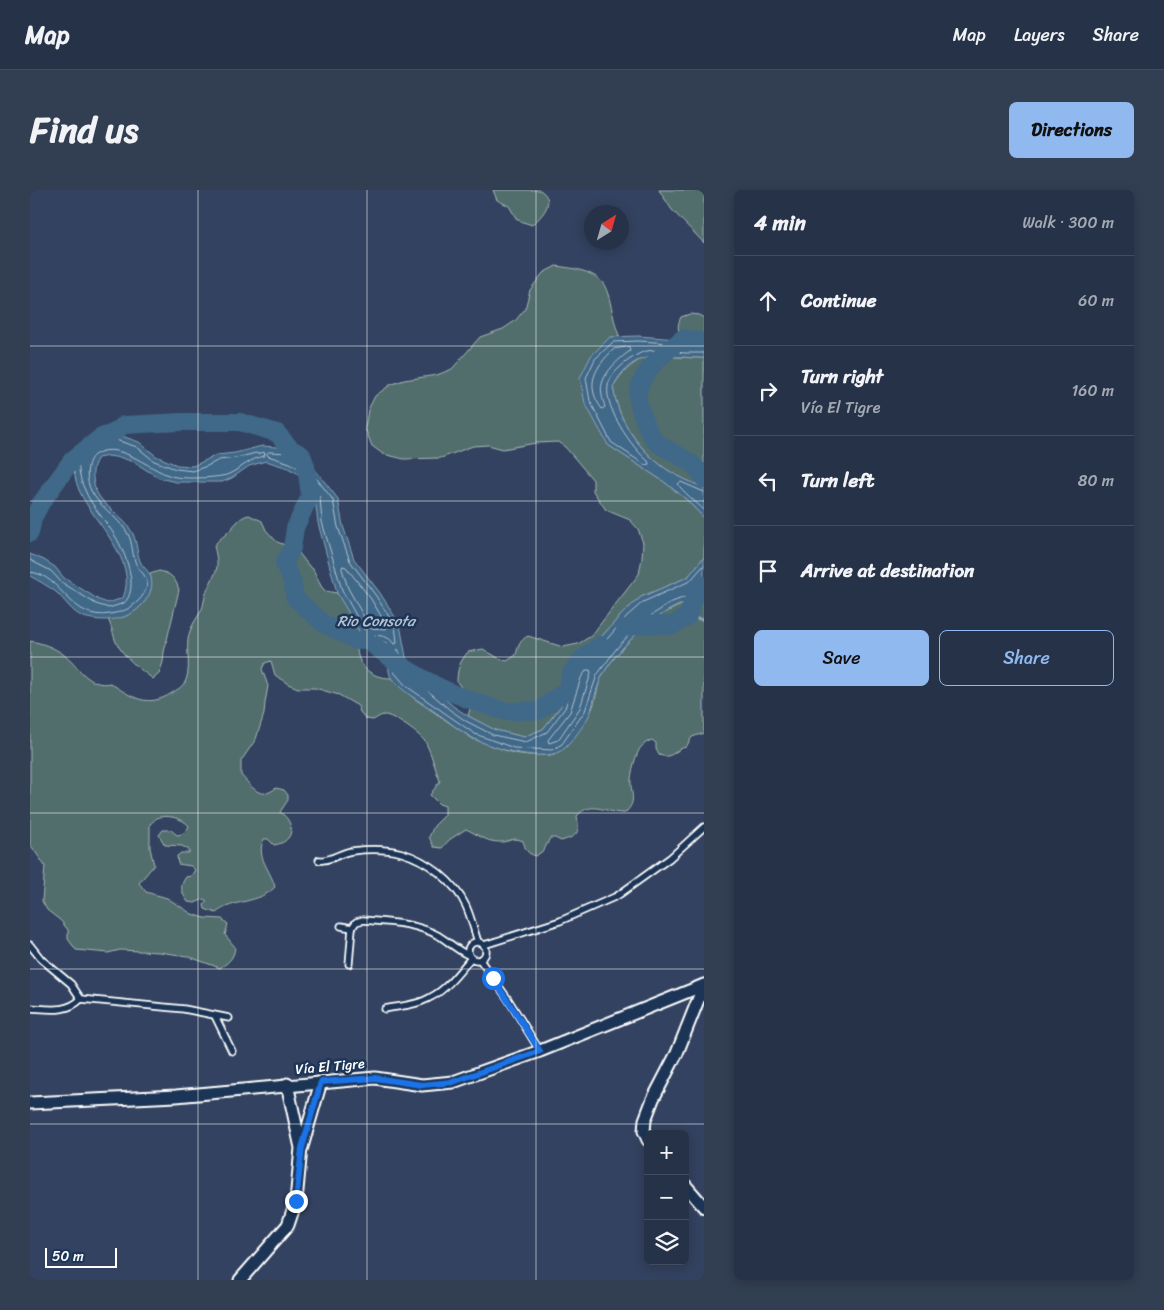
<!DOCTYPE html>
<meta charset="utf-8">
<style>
body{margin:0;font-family:Sriracha,sans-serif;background:#323e52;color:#f1f3f6}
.controls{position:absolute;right:15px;bottom:15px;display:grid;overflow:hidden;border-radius:8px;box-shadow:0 2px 12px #0003}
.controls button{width:45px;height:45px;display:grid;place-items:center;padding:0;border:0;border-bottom:1px solid #424d60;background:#263248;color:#f1f3f6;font:25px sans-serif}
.compass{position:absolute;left:554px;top:15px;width:45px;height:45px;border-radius:50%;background:#263248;box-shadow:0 2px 12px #0003;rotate:37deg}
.scale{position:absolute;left:15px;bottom:12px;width:72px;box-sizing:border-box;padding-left:5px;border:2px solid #fff;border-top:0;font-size:14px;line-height:18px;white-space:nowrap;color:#fff;-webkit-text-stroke:4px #1d3557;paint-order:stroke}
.stop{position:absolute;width:15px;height:15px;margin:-11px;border:4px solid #1a73e8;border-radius:50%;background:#fff}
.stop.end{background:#1a73e8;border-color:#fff;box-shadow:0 1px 5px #0008}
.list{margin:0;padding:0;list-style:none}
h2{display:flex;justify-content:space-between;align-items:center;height:65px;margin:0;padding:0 20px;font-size:21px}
h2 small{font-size:16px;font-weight:400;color:#a4aab4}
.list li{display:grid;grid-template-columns:32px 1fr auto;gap:15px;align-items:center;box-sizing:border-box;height:90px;padding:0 20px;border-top:1px solid #424d60}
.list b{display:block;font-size:19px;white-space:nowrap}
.list p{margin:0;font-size:16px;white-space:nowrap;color:#a4aab4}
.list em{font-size:16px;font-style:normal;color:#a4aab4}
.actions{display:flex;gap:10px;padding:15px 20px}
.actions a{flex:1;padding:11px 0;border:1px solid #90b9f0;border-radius:8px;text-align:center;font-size:18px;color:#90b9f0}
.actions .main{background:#90b9f0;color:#111}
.icon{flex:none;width:28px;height:28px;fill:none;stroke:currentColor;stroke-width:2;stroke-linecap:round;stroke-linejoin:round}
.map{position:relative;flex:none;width:674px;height:1090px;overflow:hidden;border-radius:8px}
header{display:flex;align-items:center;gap:30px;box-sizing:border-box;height:70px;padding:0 25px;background:#263248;border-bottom:1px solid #424d60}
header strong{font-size:24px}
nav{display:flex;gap:28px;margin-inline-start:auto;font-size:18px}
.intro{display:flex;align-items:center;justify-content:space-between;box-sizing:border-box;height:120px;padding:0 30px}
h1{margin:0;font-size:35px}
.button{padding:12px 22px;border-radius:8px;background:#90b9f0;color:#111;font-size:18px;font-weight:700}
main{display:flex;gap:30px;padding:0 30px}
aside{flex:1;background:#263248;border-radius:8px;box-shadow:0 2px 12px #0003}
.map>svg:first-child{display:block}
.green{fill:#516e6d;stroke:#a8b6b6}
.water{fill:#406788;stroke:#8ca4b8}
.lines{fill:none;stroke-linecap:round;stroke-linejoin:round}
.shore{stroke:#b3c2cf;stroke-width:1}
.stream{stroke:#8ca4b8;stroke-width:3}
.river{stroke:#406788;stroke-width:18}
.service-casing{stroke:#fff;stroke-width:9}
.minor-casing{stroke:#fff;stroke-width:15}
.service{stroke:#1d3557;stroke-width:5.5}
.minor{stroke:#1d3557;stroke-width:11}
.route{stroke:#1a73e8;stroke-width:6}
.grid{fill:none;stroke:#fff;stroke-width:1;stroke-opacity:0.55}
.labels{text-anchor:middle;stroke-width:5;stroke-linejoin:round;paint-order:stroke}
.street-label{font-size:14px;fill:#fff;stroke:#1d3557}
.water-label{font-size:15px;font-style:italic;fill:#b3c2cf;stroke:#1d3557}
</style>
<header>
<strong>Map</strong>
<nav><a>Map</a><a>Layers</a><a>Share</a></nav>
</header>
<div class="intro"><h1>Find us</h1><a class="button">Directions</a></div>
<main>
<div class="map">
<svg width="674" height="1090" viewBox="0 0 674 1090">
<rect width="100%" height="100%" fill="#334260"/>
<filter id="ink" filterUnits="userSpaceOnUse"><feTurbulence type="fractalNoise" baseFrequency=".02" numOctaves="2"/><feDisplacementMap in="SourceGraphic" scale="10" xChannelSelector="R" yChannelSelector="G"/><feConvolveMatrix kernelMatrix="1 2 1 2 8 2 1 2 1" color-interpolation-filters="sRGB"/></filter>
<g filter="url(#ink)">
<g class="green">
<path d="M463 0H510C527 11 512 26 502 35L490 31 486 28 479 16 467 10Z"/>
<path d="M629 0H674V53L642 20Z"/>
<path d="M526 76C541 78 560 80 571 91 581 100 582 132 590 147H580L578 255 633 291 656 309 674 328V367L658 387 611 407 593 423 551 469 541 483 531 516 513 539 494 547 465 540 438 526 442 511 427 492C427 479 430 471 438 462L453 459 470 469 477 471 486 465C488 456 490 450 498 446L533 457 548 454 561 446 609 384 612 368 613 353 608 339 600 330 576 320 563 301V290L536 258 529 252 506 253 473 259 458 255 443 256 411 268 374 269 353 264 342 256 335 238 338 220 345 206 360 195 374 190 407 185 422 179 450 147 473 139 485 131 495 119 500 100 513 83Z"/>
<path d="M660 124 669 125 674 128V151L653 148C647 141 647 135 651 127Z"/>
<path d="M616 166C636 166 655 168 674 168V298C661 292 648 287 636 279 608 259 588 230 583 197 591 182 602 174 616 166Z"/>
<path d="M219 325 232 331 236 340 247 352 266 359 278 375 283 379 291 396 295 401 307 403C314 414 326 427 329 440 330 445 327 451 327 455 326 476 341 488 361 488L385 509 443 549 483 563 499 565H523C535 552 549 539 559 524 566 515 566 499 571 488 580 470 601 448 616 435 634 420 655 415 674 404V543L662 547 656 557C645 559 642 570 629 565L626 559V553L622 550C619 551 615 553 612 556 606 561 600 586 601 594 602 608 606 612 595 623 577 624 562 609 547 626 550 643 548 646 531 651L525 648H520L514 660 506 666C496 663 496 660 493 651 482 646 479 653 469 652 456 652 447 644 436 639L419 650 412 658 404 657 399 647 404 636 415 625V616L409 614 400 605 410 591C405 579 402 565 396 553 393 546 362 524 354 525 350 525 346 529 343 530L336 529 330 522 328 516 309 505 285 498H268L258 494 245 485 241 471 235 473 232 479 238 496 235 513 234 524 226 549 211 571V585C222 597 230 611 246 598L254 600 258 605V610L250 622C266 633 265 652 244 655L238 649H234C225 667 241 680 245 697 229 714 203 709 186 723L175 719 174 715 177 711 174 709 165 713 158 712C151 702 149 697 156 687L161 686 165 680 161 676 148 674 147 666 151 663H159V660L152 656 135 655 129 645 133 640H141L147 645C154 644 156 642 159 636 153 628 136 624 127 628 125 629 122 633 120 634V658L124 675 109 693 116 702 137 708 162 724 175 728 192 729 198 734 195 745 205 757C204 768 199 772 190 778L157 766 129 762 90 760 78 763 46 760 38 749V740L31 731 17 720 12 711 15 676 0 654V451C12 453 23 457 33 464 48 476 59 498 80 493 102 507 117 519 142 503 148 499 154 496 156 490 162 474 154 457 160 441 163 433 167 428 171 421 174 416 174 408 176 403 185 380 191 383 184 356 188 349 194 347 199 341 206 334 209 327 219 325Z"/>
<path d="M129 381C141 383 146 389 149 400L134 462 133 472 129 484 123 489C110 479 94 468 86 452 83 445 82 437 78 429 84 428 92 428 98 425 114 417 125 402 120 384Z"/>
</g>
<g class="water">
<path d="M608 146 674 151V168C636 168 604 155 583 197 588 231 608 259 636 279 648 287 661 292 674 298V328L656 309 633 291 578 255 555 213 550 188 561 166 580 147Z"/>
<path d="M83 243 109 252 126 266 147 275 163 276 187 265 205 263 232 256 260 258 272 265 280 273 308 309 313 336 324 369 350 403 370 435 376 467 383 481 423 516 438 526 465 540 494 547 513 539 522 528 531 516 541 483 551 469 593 423 611 407 658 387 674 367V404C664 410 653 412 643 418 617 431 584 462 571 488 566 499 564 510 561 521 558 530 542 552 535 558 517 575 461 558 441 547 427 539 415 528 401 519 388 510 373 502 362 489 355 480 362 465 357 453 349 449 339 453 332 446L307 403 288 333 285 309 278 295 267 283 258 278 236 271 219 276 202 288 192 292H146L129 288 104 272 92 268 78 266 68 268C61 277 62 290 66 301 74 318 95 327 103 344 107 352 107 366 111 373 113 377 118 380 120 385 126 398 116 413 105 421 92 431 70 432 54 427 42 423 35 410 26 402 18 396 9 391 0 386V364L14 370 25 377 34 388 69 410 78 413 93 408C109 369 63 333 49 300 45 291 44 279 42 270 55 255 64 249 83 243Z"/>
</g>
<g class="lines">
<g class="shore">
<path d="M674 155 608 151 583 152 565 169 556 188 560 211 581 252 615 275 619 274 618 271C602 258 574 218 578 196 580 182 601 167 613 162 626 158 642 162 655 163 661 163 668 163 674 163"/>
<path d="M599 157 600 161C590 168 575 181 572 194 570 201 573 210 575 217L572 219C554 195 565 177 584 159Z"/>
<path d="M239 262 258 263 269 269 277 276 303 310 308 337 320 371 346 406 365 436 367 452 366 454H364C356 442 346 448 336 443L312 400 292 332 290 308 282 293 270 279 260 273 238 266 237 264Z"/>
<path d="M674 302 651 292 648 294C651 300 668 314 674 320"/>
<path d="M0 370 21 381 31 392 66 414 79 418 94 413C108 400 98 372 91 357 82 336 62 319 54 298 50 290 49 280 48 272L57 260 73 251 83 249 107 257 124 271 146 279 163 281 177 276 189 270 206 268 226 263 228 264 232 262 235 263 234 266C220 269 213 277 199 284 191 288 156 289 146 287 123 284 91 249 66 264 61 266 59 272 58 276 52 310 84 320 98 344 103 354 102 365 106 374 108 379 114 383 116 389 119 397 113 407 107 412 99 420 91 422 80 424 39 431 33 385 0 382"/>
<path d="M674 375 660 391 613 412 597 426 546 485 535 518 517 542 496 552 463 545 436 531 420 520 379 484 368 459 365 461 364 482 376 496 445 544 484 558 522 560 532 554 555 521 567 485 587 458 600 444 614 430 642 412 674 400"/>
<path d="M313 376 316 377 341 409 357 436 356 439 340 438 318 398 312 379Z"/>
<path d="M557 480H560L561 483 550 518 528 550 519 553 518 550 540 522 551 488Z"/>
</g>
<path class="stream" d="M658 426 674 430"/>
<g class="river">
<path d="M674 152 653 148C636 162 613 179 608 201 606 208 611 220 613 227 616 236 621 248 629 254 645 265 665 270 674 289"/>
<path d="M0 343 3 328 11 313 42 270 71 247 83 243 94 235 151 232H210L247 243 260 258 272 265 276 276 280 306 265 338 262 358 254 374 262 390 265 408 294 434 327 451 335 449C369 476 409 501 452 514 459 516 467 520 474 521 486 522 497 520 509 521L537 499 541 483 552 469 570 455"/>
<path d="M595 438 617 434 642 436 658 426 663 410 674 395"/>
</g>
<defs>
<g id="service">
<path d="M289 670C300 672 311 662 322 661 338 659 357 659 372 663 397 670 425 692 436 716 441 727 444 740 448 752"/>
<path d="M311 736 322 738 326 732 333 730C359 732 386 733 409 746 419 752 427 760 438 765"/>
<circle cx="447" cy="761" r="9"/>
<path d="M0 755 11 769 41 794 51 809"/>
<path d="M454 755 530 731 587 706 640 668 674 637"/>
<path d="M450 770 478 809 510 861"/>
<path d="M319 774 322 738"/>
<path d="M51 809 154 819 199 828"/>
<path d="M0 818C19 819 37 823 51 809"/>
<path d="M355 819C370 816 388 815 401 807 417 799 430 781 441 768"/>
<path d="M185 826 202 861"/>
</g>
<g id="minor">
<path d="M0 913 146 906 345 888 392 895 423 892 510 861 674 795"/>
<path d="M618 950 614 941 615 930 623 909 647 863 674 795"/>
<path d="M272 957 291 892"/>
<path d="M655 995 674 1017"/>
<path d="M210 1090 258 1035 266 1011 271 958 257 894"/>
</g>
</defs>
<use href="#service" class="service-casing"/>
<use href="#minor" class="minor-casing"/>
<use href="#service" class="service"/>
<use href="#minor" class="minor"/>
</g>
</g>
<g class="lines" filter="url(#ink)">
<path class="route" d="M266 1011 272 958 291 892 345 888 392 895 423 892 510 861 463 788"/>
</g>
<path class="grid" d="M168 0V1090M337 0V1090M506 0V1090M0 156H674M0 311H674M0 467H674M0 623H674M0 779H674M0 934H674"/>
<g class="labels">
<g class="street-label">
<text transform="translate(300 876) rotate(-5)" y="5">Vía El Tigre</text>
</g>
<g class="water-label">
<text x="346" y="436">Rio Consota</text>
</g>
</g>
</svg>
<div class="controls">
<button>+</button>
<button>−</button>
<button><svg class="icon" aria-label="layers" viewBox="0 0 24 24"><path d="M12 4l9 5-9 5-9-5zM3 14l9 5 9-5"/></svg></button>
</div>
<svg class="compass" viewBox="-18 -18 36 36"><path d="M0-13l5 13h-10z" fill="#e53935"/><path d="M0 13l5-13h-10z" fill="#a4aab4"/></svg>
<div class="scale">50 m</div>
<div class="stop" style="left:463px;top:788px"></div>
<div class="stop end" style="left:266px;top:1011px"></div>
</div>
<aside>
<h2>4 min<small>Walk · 300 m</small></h2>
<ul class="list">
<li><svg class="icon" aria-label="ahead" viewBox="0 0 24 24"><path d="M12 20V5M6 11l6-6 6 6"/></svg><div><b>Continue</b></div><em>60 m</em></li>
<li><svg class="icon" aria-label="right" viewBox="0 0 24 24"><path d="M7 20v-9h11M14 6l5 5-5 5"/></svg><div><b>Turn right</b><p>Vía El Tigre</p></div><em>160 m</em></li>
<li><svg class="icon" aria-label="left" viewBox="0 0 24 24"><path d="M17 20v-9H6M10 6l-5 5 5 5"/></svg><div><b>Turn left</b></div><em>80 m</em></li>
<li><svg class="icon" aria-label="arrive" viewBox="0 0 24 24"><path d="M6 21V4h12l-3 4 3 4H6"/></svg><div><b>Arrive at destination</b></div></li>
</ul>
<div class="actions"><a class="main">Save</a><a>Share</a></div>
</aside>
</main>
